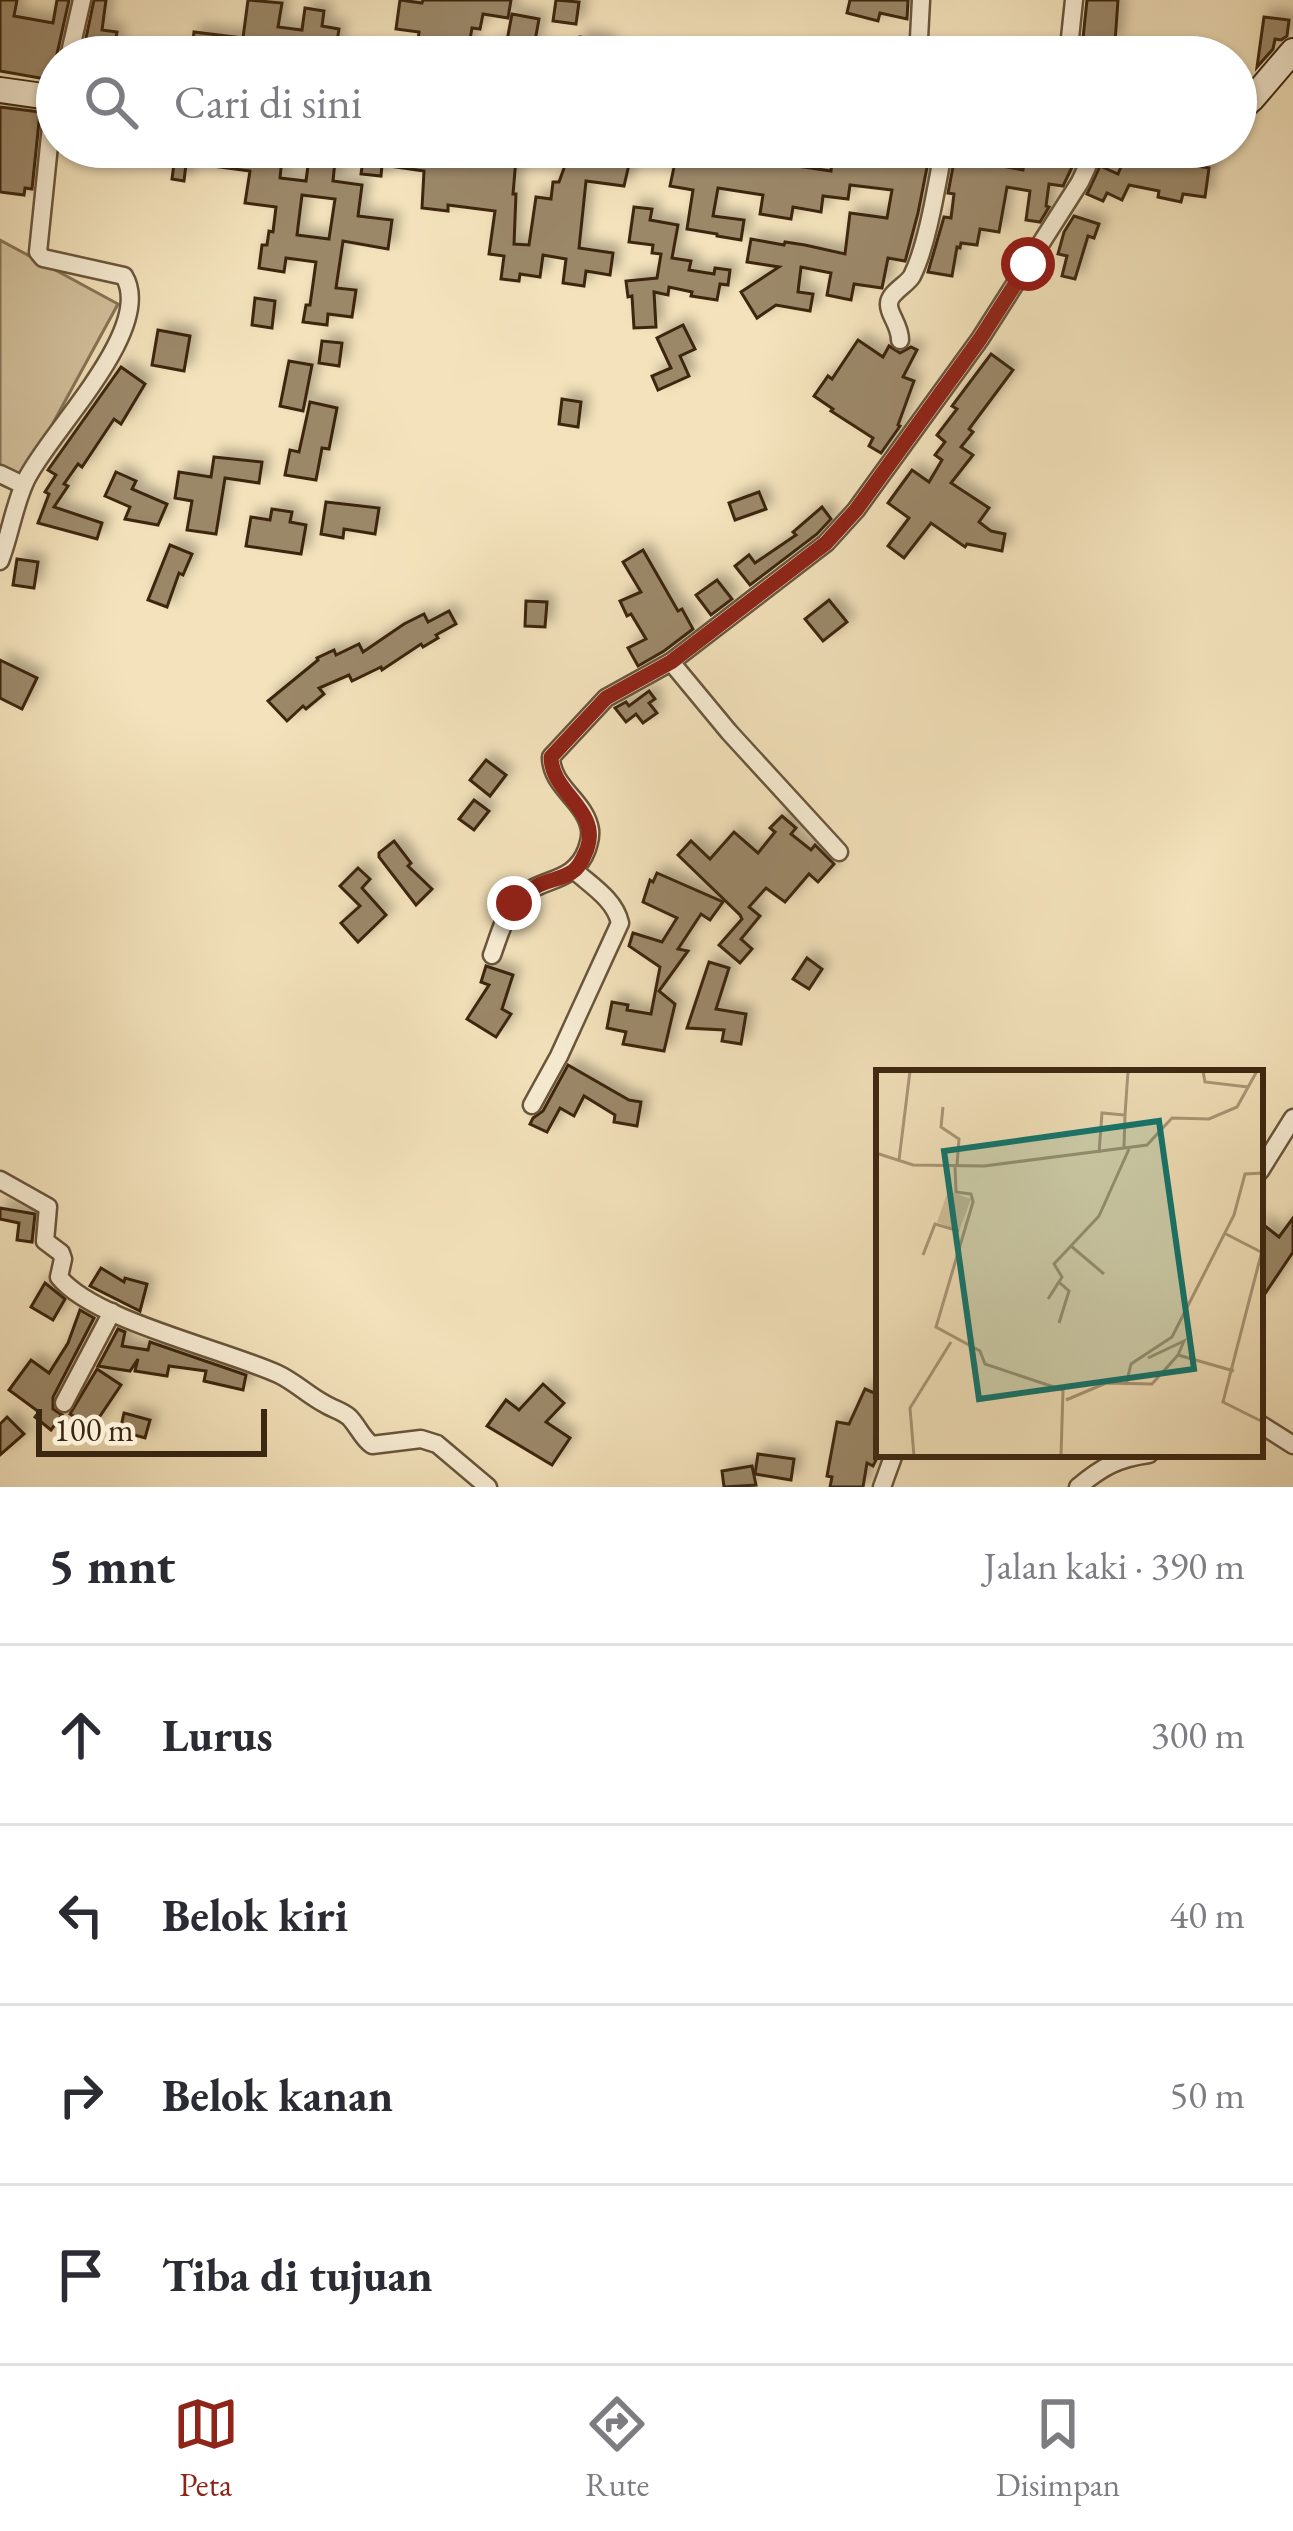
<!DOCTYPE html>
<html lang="id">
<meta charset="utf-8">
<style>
body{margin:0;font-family:"EB Garamond",serif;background:#f7f7f7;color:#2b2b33}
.scale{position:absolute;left:36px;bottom:30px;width:231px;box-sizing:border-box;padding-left:12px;border:6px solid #3c2711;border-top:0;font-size:33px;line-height:42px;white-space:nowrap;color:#3c2711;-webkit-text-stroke:9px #f7ecd3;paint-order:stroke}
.stop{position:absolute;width:36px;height:36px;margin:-27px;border:9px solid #8f2418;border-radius:50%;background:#fff}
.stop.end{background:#8f2418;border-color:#fff;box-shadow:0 3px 12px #0008}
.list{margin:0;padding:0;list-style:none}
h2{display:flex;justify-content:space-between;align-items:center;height:156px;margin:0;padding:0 48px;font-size:51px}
h2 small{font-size:39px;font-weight:400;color:#7c7c81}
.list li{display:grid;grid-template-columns:78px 1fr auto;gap:36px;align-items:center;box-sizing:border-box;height:180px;padding:0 48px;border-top:3px solid #e1e1e2}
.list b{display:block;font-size:45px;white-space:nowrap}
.list em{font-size:39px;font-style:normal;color:#7c7c81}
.icon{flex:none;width:66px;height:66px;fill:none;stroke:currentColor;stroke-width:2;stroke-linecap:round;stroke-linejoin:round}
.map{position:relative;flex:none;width:1293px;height:1487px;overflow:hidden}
.search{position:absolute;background:#fff;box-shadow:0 3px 9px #0004;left:36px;right:36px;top:36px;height:132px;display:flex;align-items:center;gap:30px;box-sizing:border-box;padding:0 42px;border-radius:66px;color:#7c7c81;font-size:45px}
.sheet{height:876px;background:#fff}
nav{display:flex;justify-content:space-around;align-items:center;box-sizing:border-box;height:168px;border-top:3px solid #e1e1e2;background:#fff;font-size:33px;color:#7c7c81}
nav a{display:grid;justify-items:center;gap:6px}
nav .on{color:#8f2418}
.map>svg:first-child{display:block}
.green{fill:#d4c29e;stroke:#887458;stroke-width:3}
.building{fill:#9b8869;stroke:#3c2711;stroke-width:3;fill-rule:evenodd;filter:url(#shadow)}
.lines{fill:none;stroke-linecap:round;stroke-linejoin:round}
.street-casing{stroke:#6a563c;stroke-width:21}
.secondary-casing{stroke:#3c2711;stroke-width:28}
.street{stroke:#f7ecd3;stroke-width:16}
.secondary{stroke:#f7ecd3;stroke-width:24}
.route{stroke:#8f2418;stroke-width:15}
.inset-road{fill:none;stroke:#aa9777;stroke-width:3}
.view{fill:#0f766e;fill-opacity:0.15;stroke:#0f766e;stroke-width:6}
.inset-edge{fill:none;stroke:#3c2711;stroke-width:6}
</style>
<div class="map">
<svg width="1293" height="1487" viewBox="0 0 1293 1487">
<defs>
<filter id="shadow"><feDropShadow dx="7" dy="-7" stdDeviation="6" flood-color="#0004"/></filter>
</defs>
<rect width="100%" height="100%" fill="#f3e2bb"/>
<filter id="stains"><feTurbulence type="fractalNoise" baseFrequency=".00167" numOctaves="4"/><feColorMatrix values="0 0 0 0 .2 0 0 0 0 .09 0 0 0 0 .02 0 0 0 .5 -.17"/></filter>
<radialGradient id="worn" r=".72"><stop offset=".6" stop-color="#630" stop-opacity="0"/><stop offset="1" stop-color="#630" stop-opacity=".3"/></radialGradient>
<path class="green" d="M0 240 118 304 22 480 0 468Z"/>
<g class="building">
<path d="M0 0H17L14 16 53 23 57 0H69L57 54V81L0 71Z"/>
<path d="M94 0H106L102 30 117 32 113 57H82Z"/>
<path d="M248 0 282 3 278 27 302 30 305 8 324 11 322 26 339 29 335 55 265 43 263 57H191L194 32 243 38Z"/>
<path d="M400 0 422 3 423 0H511L508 18 483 14 480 29 472 28 467 57 417 49 419 32 396 29Z"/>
<path d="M556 0 579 2 576 24 553 21Z"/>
<path d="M850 0H908L907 19 880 13 878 21 847 13Z"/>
<path d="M1087 0H1118L1115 42 1105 40 1103 57H1081Z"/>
<path d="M512 14 539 19 532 57H495L497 44 506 46Z"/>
<path d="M1264 17 1289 20 1287 36 1281 40 1275 39 1273 49 1257 67Z"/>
<path d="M580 37 609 42 607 57H577Z"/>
<path d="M0 107 40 112 32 189 25 188 24 195 0 192Z"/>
<path d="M108 147H188L184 181 172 179 174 164 107 155Z"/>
<path d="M214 147H283L280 178 306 181 309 158 335 161 333 181 362 185 358 216 392 220 388 249 343 241 336 288 356 290 352 317 328 314 327 325 303 322 306 305H310L316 262 286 258 284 272 259 268 262 245H267L269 231 273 232 276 207 245 203 250 171 212 166ZM302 195 335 199 329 239 297 235Z"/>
<path d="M326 147H517L513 194H516L514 244 529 245 536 197 551 199 553 182H559L567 160 527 154 528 147H591L609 153 610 147H633L624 186 586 181 579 248 613 253 610 275 586 271 584 286 563 283 566 259 543 255 540 277 520 274 519 281 501 279 504 256 489 254 495 211 448 205V211L422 208 424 171 382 165 381 176 361 174 363 160 325 155Z"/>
<path d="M657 147 730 155V158L770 165V162L831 171 832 161 857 165 859 157 874 160 875 154 897 157 898 148 930 152 918 213 906 258 905 261 888 258 882 288 854 284 851 300 827 295 831 273 801 267 798 292 813 294 810 311 776 305 757 318 741 292 779 267 747 262 751 239 784 245 785 242 805 245 845 254 850 213 887 218 892 190 850 185 848 199 823 196 821 212 793 207 791 219 760 214 763 195 718 188 713 216 744 220 741 240 717 236V234L687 229 693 190 670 186 674 167 655 164Z"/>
<path d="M1026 147 1051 150 1050 157 1075 161 1063 186 1049 184 1046 206 1049 207 1040 222 1026 220 1030 191 1007 187 999 232 980 229 977 245 961 243 960 248 957 247 952 276 928 272 944 217 951 218 954 194 948 193 956 151 962 152 963 149 975 152 974 157 992 160 991 164 1023 170Z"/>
<path d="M1130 147H1189L1186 164 1209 168 1205 197 1183 194 1181 202 1158 197 1159 191 1129 185 1122 200 1107 193 1103 201 1087 194 1100 166 1118 174 1123 162 1126 163Z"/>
<path d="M634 207 652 209 650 220 678 225 672 258 691 261 689 270 714 274 715 268 730 270 728 285 720 284 717 300 691 296 692 292 669 287 668 295 654 292 656 327 634 328 632 296 628 297 626 281 657 278 661 254 652 253 653 245 629 242Z"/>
<path d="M1074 216 1099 224 1094 238 1088 236 1075 279 1062 276 1067 256 1058 254 1064 232Z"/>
<path d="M255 298 275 301 272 328 252 325Z"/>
<path d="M683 325 695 349 680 356 689 376 658 390 652 376 671 368 657 338Z"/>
<path d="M158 330 190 336 184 371 152 365Z"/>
<path d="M858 340 883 357 889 346 900 353 911 347 917 350 903 377 914 381 898 425 900 426 881 453 869 446 873 438 831 411 833 409 814 396 828 376 832 379Z"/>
<path d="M322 341 342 343 339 366 319 363Z"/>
<path d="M991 354 1013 370 969 429 973 432 961 447 973 455 951 483 989 508 979 522 991 531 1005 534 1002 551 967 544 965 547 931 523 904 558 888 546 909 518 888 503 912 470 929 482 942 460 935 455 945 442 937 435 957 409 952 406Z"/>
<path d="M289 361 312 365 303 411 280 406Z"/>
<path d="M121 367 145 384 121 424 114 419 82 467 78 464 64 484 68 486 54 507 102 523 97 539 38 523 49 494 45 492 56 475 48 470Z"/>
<path d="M562 399 581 402 578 427 559 424Z"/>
<path d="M310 402 337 408 329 449 322 448 316 480 285 475 290 450 299 452Z"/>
<path d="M214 457 262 462 259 483 225 478 216 534 187 530 192 501 175 498 179 472 211 477Z"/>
<path d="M116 472 136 481 132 489 167 504 158 525 125 519 130 507 105 496Z"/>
<path d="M759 492 766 509 735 520 729 503Z"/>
<path d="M326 502 379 508 375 534 344 529 343 538 321 534Z"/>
<path d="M822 507 831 519 817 534 750 585 735 566 749 555 755 563 796 535 793 532Z"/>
<path d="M272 509 292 512 290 522 306 525 301 554 246 546 251 517 270 520Z"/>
<path d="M170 545 192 554 183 575 179 573 167 607 148 600Z"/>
<path d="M643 550 678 611 682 609 693 629 664 651 638 666 628 648 646 639 631 614 627 616 620 601 641 592 623 562Z"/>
<path d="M17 559 38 562 34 588 13 585Z"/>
<path d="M717 580 732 599 711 615 696 595Z"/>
<path d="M829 600 847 622 823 641 805 619Z"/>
<path d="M526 601 547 602 545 627 525 626Z"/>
<path d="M449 611 456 624 436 635 438 638 423 647 421 644 382 670 381 667 352 681 349 675 319 688 324 694 306 709 303 706 287 721 268 701 318 660 317 658 334 650 336 655 359 644 363 652 404 624 424 614 428 622Z"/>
<path d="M0 660 37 678 22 709 0 698Z"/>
<path d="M649 691 655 699 649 703 657 713 643 723 636 714 626 722 615 708 626 702 629 706Z"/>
<path d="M486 760 506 775 490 796 470 780Z"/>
<path d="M474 800 489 811 474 830 459 819Z"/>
<path d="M782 816 796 828 791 834 811 850 815 845 834 864 818 882 809 874 785 902 766 888 749 907 760 916 741 939 752 949 740 963 719 945 742 919 740 915 678 855 691 841 710 859 734 832 758 853 775 832 770 828Z"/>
<path d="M394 841 411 863 408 866 432 889 416 905 379 857V853Z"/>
<path d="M358 868 370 879 362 888 386 915 358 942 341 923 360 906 340 886Z"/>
<path d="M657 873 723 902 710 920 701 914 678 949 688 951 659 991 675 1004 664 1051 623 1044 626 1032 607 1028 612 1002 628 1005 627 1010 651 1014 660 967 629 946 633 933 662 942 677 918 643 902 650 880 653 882Z"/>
<path d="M807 958 822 969 809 989 793 979Z"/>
<path d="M709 962 729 968 716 1009 746 1014 741 1044 722 1041 724 1030 687 1028Z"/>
<path d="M486 966 513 975 502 1009 511 1014 496 1037 467 1019 489 985 481 982Z"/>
<path d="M568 1065 629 1100 641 1102 637 1126 614 1122 615 1115 584 1096 574 1116 560 1108 547 1132 530 1124 533 1118 543 1111Z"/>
<path d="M0 1208 35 1214 32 1242 17 1240 19 1223 0 1219Z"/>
<path d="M1293 1218V1252L1260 1301V1222L1279 1237Z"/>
<path d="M101 1268 124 1282 125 1278 147 1284 140 1311 90 1286Z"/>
<path d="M45 1283 65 1299 53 1320 31 1307Z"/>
<path d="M80 1310 94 1318 53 1397V1409L62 1415 51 1430 35 1417 39 1412 9 1390 31 1360 49 1373 68 1343Z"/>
<path d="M118 1329 125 1332 122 1346 148 1350 150 1342 246 1375 243 1390 204 1381 206 1371 169 1366 167 1376 135 1371 138 1359 130 1371 98 1366Z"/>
<path d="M97 1369 121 1385 92 1428 70 1414Z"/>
<path d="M543 1384 564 1403 546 1422 570 1438 552 1465 487 1426 506 1400 519 1410Z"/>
<path d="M865 1389 879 1395V1454L873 1466 867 1463 863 1487H830L832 1477 827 1476 837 1422 849 1424Z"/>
<path d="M124 1413 150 1420 145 1438 120 1431Z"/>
<path d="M7 1417 24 1434 0 1455V1424Z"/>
<path d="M758 1454 794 1459 791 1480 755 1474Z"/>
<path d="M752 1466 756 1485 724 1487 722 1471Z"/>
</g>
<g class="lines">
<defs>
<g id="street">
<path d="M69 57 82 0"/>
<path d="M918 57 921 0"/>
<path d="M1068 57 1074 0"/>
<path d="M900 340C900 325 889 315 889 305 888 293 907 285 912 276 928 244 937 183 944 147"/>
<path d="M0 474 23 485"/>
<path d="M0 561C10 535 14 505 26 480 48 433 156 329 124 276L43 258 38 252 54 97"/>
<path d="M671 662 729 732 839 852"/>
<path d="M492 955C498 939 504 916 515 903 537 875 573 887 587 849 589 841 591 839 590 830 586 801 551 787 551 757L606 698 671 662 826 543 856 510 980 339 1080 182 1087 167 1092 147"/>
<path d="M532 1105 559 1056 620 923C615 900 592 886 575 871"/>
<path d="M1260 1171 1293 1118"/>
<path d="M0 1180 48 1207 45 1241 61 1253 63 1259 59 1277C93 1320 223 1349 278 1374 295 1382 308 1395 325 1404 333 1409 342 1411 349 1417 358 1426 362 1438 372 1445L421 1439 437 1444 488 1487"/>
<path d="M64 1403 112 1312"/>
<path d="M1260 1424 1293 1445"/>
<path d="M882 1487 894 1454"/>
<path d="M1078 1487C1102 1467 1118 1458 1149 1454"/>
</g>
<g id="secondary">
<path d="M0 90 57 98"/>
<path d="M1236 113 1252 99 1293 51"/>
</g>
</defs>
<use href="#street" class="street-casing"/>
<use href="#secondary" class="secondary-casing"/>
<use href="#street" class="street"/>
<use href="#secondary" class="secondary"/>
</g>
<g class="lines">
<path class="route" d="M514 903C521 897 529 890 537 886 548 880 562 879 572 872 580 867 583 858 587 849 601 810 551 793 551 757L606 698 671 662 826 543 856 510 980 339 1028 264"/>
</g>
<g transform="translate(876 1070)">
<rect width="387" height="387" fill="#f3e2bb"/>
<path d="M72 121 95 129 83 161 61 152Z" fill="#d4c29e"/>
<path class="inset-road" d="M327 1 329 12 372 17M67 37 65 57 83 69 81 95M249 45 252 1M0 83 37 95 108 96 271 75 296 48 333 49 361 37 381 1M223 83 226 43 249 45 248 77M23 90 34 1M79 96 80 122 95 124 97 132 60 257 104 281 109 294 187 320 185 386M348 163 387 183M195 176 228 204M387 177 347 332 387 352M47 185 59 154 83 161M172 229 186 207 178 194 223 146 253 79M183 253 193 221 184 213M272 288 308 271 302 285M250 315 255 294 296 267 358 145 369 104 387 103M190 330 230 313 276 314 302 285 358 301M38 386 34 338 75 272"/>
<path class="view" d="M283 51 318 299 103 329 68 81Z"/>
<rect width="387" height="387" class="inset-edge"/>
</g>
<rect width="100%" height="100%" filter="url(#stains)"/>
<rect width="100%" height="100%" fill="url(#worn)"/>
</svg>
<div class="scale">100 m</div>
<div class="stop" style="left:1028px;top:264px"></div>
<div class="stop end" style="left:514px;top:903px"></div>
<div class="search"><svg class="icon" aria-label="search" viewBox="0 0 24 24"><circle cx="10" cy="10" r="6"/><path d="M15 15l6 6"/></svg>Cari di sini</div>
</div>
<section class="sheet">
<h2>5 mnt<small>Jalan kaki · 390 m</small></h2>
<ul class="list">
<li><svg class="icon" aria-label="ahead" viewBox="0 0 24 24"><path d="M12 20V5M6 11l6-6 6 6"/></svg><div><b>Lurus</b></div><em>300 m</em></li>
<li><svg class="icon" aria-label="left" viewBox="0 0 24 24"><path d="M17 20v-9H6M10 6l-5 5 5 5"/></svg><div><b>Belok kiri</b></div><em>40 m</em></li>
<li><svg class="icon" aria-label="right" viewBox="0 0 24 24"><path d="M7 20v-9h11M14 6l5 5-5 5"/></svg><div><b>Belok kanan</b></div><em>50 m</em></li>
<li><svg class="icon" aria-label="arrive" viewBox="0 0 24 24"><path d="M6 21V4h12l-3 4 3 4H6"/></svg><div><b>Tiba di tujuan</b></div></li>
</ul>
</section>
<nav>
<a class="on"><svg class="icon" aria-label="map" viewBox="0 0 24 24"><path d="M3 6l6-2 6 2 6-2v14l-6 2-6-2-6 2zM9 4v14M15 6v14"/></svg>Peta</a>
<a><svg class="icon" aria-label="directions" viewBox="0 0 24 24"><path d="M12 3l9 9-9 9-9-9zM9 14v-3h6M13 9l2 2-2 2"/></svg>Rute</a>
<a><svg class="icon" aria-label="saved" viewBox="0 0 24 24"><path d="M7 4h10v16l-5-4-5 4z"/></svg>Disimpan</a>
</nav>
